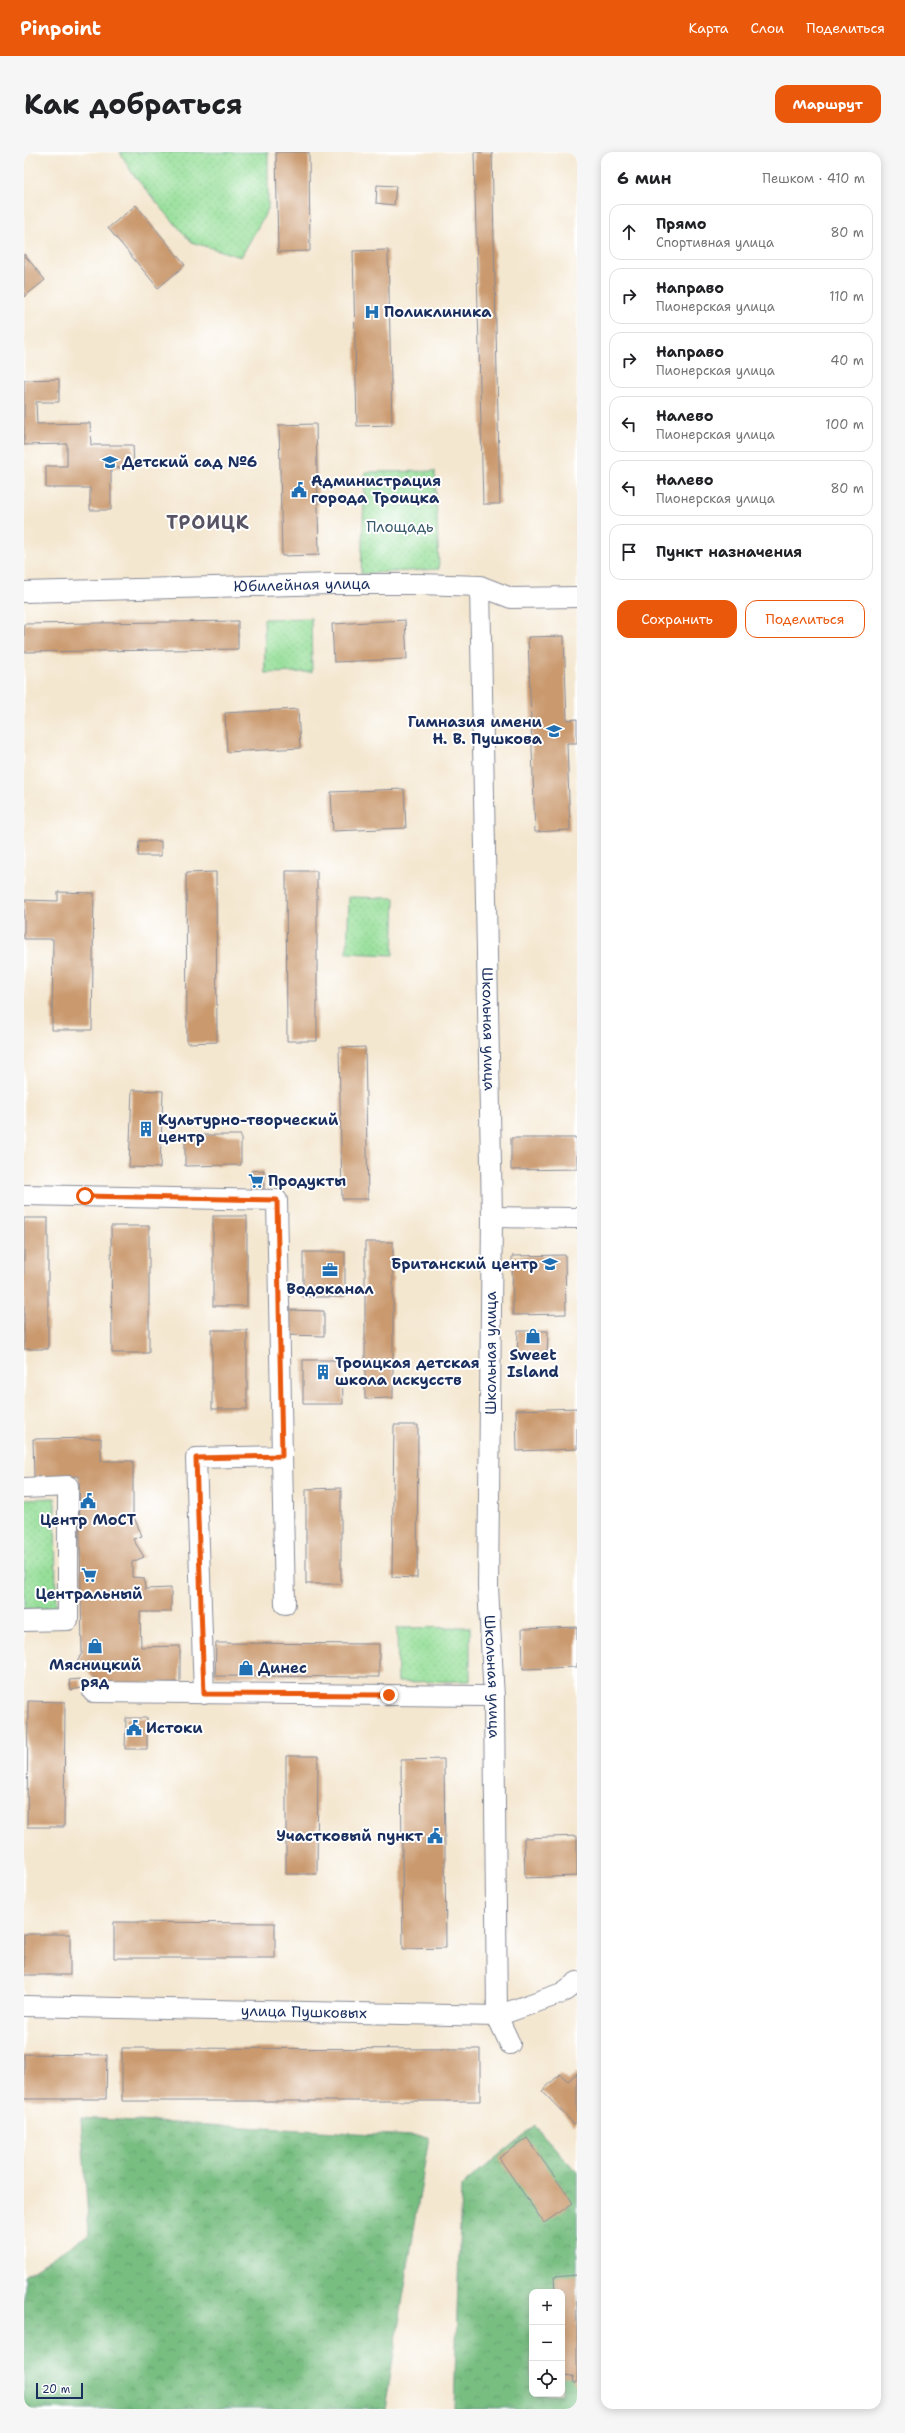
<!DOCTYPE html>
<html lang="ru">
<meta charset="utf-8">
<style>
body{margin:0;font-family:"Shantell Sans",sans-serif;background:#f6f6f6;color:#202124}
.controls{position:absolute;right:12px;bottom:12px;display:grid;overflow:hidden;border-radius:8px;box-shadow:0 2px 10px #0003}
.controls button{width:36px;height:36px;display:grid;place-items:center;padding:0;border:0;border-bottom:1px solid #e0e0e0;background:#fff;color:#202124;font:20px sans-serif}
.scale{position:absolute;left:12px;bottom:10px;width:47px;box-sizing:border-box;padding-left:4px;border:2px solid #1b2f5e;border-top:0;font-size:11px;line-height:14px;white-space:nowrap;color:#1b2f5e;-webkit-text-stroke:3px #fff;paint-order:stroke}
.stop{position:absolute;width:12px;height:12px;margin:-9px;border:3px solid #ea580c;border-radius:50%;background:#fff}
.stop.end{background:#ea580c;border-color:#fff;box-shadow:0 1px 4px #0008}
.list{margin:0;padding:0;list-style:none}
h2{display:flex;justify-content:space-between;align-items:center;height:52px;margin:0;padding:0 16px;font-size:17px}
h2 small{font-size:13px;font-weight:400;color:#757577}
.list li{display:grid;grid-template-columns:26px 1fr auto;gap:12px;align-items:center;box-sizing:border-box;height:56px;margin:0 8px 8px;padding:0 8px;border:1px solid #e0e0e0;border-radius:12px}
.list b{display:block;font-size:15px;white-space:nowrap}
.list p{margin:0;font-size:13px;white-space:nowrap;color:#757577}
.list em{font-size:13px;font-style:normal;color:#757577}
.actions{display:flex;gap:8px;padding:12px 16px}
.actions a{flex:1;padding:9px 0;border:1px solid #ea580c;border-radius:12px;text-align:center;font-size:14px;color:#ea580c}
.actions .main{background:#ea580c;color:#fff}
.icon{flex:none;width:22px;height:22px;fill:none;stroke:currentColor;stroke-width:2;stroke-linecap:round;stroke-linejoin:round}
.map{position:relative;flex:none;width:553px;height:2257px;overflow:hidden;border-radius:12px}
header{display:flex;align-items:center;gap:24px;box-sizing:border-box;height:56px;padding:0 20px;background:#ea580c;color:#fff}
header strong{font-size:19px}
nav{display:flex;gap:22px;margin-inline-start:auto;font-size:14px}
.intro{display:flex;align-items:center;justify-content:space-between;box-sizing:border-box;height:96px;padding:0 24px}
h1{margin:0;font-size:28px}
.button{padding:10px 18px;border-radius:12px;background:#ea580c;color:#fff;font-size:14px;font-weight:700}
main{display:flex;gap:24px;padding:0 24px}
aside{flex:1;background:#fff;border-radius:12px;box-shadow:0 2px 10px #0003}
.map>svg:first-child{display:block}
.grass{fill:url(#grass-dots);stroke:#58877c}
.forest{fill:url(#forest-crowns);stroke:#4a7670;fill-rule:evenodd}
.building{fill:#ca9a6e}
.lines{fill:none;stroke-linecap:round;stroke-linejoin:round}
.minor-casing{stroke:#888b97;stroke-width:22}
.minor{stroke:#fff;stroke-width:20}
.route{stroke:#ea580c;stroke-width:5}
.labels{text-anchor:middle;stroke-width:4;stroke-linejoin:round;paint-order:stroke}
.poi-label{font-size:15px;font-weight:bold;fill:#1b2f5e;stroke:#fff;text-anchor:start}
.park-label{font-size:15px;fill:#3a5b6d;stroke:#fff}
.street-label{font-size:15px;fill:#1b2f5e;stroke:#fff}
.district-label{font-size:19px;font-weight:bold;letter-spacing:1px;fill:#585464;stroke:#fff}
</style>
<header>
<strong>Pinpoint</strong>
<nav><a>Карта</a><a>Слои</a><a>Поделиться</a></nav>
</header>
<div class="intro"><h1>Как добраться</h1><a class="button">Маршрут</a></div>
<main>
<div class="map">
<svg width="553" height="2257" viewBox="0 0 553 2257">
<defs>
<pattern id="grass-dots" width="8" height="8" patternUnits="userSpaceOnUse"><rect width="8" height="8" fill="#96df99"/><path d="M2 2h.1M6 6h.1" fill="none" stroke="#81c086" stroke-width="1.8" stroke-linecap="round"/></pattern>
<pattern id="forest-crowns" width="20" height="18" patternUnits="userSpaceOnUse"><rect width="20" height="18" fill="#78be81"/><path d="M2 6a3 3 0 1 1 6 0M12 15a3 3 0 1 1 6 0" fill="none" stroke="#629b6d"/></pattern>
</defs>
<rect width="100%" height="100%" fill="#fff"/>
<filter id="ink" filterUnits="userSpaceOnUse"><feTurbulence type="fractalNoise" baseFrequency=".025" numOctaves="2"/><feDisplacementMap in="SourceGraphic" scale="8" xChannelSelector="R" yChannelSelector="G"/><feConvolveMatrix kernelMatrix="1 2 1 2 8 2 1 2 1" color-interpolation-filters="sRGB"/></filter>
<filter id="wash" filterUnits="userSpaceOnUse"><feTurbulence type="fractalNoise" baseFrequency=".012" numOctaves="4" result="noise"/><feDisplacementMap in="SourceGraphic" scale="16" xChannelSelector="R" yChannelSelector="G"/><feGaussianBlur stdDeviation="0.9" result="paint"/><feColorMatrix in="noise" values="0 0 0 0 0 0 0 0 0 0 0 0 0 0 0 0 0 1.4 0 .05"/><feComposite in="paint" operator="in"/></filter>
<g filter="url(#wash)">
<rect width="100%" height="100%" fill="#f4e7d0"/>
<g class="grass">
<path d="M96 0H244V57L217 105 167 90 110 24Z"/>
<path d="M411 319 415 417 337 422 341 320Z"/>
<path d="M287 466 288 520 241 521 240 467Z"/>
<path d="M325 745 371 746 369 803 323 801Z"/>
<path d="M31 1346 32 1456 0 1457V1347Z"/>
<path d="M446 1475V1529L374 1530 373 1476Z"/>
</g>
<g class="forest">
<path d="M57 1966 405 1985 361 2257H0V2124L65 2082Z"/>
<path d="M511 1974 553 2020V2257H430L437 2034ZM508 2140H538V2242H508Z"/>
</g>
<g id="blocks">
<g class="building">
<path d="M252 0H285L286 99 254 100Z"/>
<path d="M450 0H468L476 352H459Z"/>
<path d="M353 33 372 34 370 53 352 51Z"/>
<path d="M112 53 161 113 134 136 84 76Z"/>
<path d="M364 98 368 273 333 274 329 99Z"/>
<path d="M0 102 21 128 0 145Z"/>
<path d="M35 227V250H12L13 272 66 271 67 293H109L110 315 87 316V358H66V336H22V314H43V292L0 293V228Z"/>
<path d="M292 272 295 403 258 404 255 273Z"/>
<path d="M381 468 383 507 310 510 308 472Z"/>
<path d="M214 469V497L0 500V472Z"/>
<path d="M540 484 543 568 553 567V591H543L546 678 511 680 504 485Z"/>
<path d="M274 557 276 596 203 600 201 561Z"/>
<path d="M380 637 382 676 309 679 307 640Z"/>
<path d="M115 689H137V704H114Z"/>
<path d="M262 719H293V889H263Z"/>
<path d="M192 720 193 890 163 891 162 721Z"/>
<path d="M34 740 70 741 68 878H28L29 787H0V748L34 749Z"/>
<path d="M341 895 344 1047H318L315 896Z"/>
<path d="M108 938 139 939 136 1016 105 1015Z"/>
<path d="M161 983H217V1013L161 1014Z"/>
<path d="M487 986H553V1017L487 1018Z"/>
<path d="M240 1018V1042H227V1019Z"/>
<rect x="189" y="1064" width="34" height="90"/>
<rect x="0" y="1066" width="24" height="131"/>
<path d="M87 1074H125V1201H88Z"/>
<path d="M341 1090H369V1246L341 1247Z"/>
<rect x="279" y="1100" width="42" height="45"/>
<path d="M541 1103 542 1162 489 1163 488 1104Z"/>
<path d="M264 1158 300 1159V1184L263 1183Z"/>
<rect x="188" y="1178" width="35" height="79"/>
<path d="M494 1179H524L523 1206H493Z"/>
<path d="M279 1208H318L319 1252H279Z"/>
<path d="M553 1256V1297L493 1299 492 1258Z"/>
<path d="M370 1273H394L393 1426 368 1425Z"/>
<path d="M77 1286V1309H109V1363L118 1384 109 1387 120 1405 108 1410V1425L120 1426 121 1437 147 1436V1460H116L117 1495 156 1494V1530L77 1532 53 1510 58 1501 55 1324 10 1325 9 1287Z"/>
<path d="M317 1336V1432H282V1337Z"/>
<path d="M553 1475V1515L499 1517 498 1477Z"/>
<path d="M192 1491 355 1492V1525L191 1524Z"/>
<path d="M56 1527 58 1536 47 1538 45 1528Z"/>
<path d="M4 1549 41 1550 40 1675H3Z"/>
<path d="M102 1566H123V1597H101Z"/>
<path d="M262 1604H294L293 1722H262Z"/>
<path d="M420 1607 422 1796 379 1797 377 1608Z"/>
<path d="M553 1684V1724L501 1726 500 1686Z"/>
<path d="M90 1770 251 1771V1806H90Z"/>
<rect x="0" y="1782" width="46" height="41"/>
<path d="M98 1896 456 1897V1949H98Z"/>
<path d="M0 1902 83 1903 82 1947H0Z"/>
<path d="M553 1921V1969L550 1972 518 1939 536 1922 544 1929Z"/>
<path d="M503 1986 549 2051 520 2071 475 2006Z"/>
<path d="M553 2123V2231H550L549 2224 538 2225V2140H531L530 2125Z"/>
</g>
</g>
</g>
<g filter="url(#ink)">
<use href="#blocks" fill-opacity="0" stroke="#888b97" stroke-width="1"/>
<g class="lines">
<defs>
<g id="minor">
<path id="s1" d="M456 434 468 1065 464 1435 470 1546 473 1864 486 1892"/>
<path id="s2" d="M0 440 308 432H395L456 434 487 446 553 445"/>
<path d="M0 1043 253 1048 258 1304 172 1306 180 1542"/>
<path d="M468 1065 553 1066"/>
<path d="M258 1304 261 1452"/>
<path d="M0 1336 44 1334V1468L0 1469"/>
<path d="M69 1540 459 1544 470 1546"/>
<path id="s3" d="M0 1854 473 1864 538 1841 553 1830"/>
</g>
</defs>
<use href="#minor" class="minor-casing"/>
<use href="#minor" class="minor"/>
</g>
</g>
<g class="lines" filter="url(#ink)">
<path class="route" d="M61 1044 253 1048 258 1304 172 1306 180 1542 365 1543"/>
</g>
<defs>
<symbol id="hospital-bare" viewBox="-9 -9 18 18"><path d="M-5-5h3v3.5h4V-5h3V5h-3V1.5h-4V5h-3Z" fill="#1f6fb2" stroke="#fff" stroke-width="2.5" paint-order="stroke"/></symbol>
<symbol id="school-bare" viewBox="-9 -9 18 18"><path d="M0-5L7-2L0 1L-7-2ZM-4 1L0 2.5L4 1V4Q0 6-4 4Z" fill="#1f6fb2" stroke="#fff" stroke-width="2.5" paint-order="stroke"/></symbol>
<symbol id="civic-bare" viewBox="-9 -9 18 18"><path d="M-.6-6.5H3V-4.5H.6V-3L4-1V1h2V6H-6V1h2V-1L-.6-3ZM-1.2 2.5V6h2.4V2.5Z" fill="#1f6fb2" stroke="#fff" stroke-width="2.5" paint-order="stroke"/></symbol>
<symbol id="building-bare" viewBox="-9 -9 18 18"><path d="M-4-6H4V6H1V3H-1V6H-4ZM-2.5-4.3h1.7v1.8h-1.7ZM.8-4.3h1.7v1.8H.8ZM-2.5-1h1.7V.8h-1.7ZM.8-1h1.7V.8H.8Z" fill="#1f6fb2" stroke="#fff" stroke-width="2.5" paint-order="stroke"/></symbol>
<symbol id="supermarket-bare" viewBox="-9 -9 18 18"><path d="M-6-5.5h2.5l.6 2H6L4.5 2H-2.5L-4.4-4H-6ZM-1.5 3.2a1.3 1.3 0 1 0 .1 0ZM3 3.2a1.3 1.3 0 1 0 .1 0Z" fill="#1f6fb2" stroke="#fff" stroke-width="2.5" paint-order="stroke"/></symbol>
<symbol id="office-bare" viewBox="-9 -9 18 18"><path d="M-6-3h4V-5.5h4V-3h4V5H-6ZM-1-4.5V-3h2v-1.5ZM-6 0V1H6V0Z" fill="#1f6fb2" stroke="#fff" stroke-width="2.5" paint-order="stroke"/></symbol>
<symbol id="shop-bare" viewBox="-9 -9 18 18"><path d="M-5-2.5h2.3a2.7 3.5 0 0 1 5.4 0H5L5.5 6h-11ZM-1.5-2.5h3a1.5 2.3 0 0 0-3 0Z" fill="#1f6fb2" stroke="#fff" stroke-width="2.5" paint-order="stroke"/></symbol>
</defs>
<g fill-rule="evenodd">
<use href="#hospital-bare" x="337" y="149" width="22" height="22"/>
<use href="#school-bare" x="75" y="299" width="22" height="22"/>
<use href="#civic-bare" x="264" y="327" width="22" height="22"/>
<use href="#school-bare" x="519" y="568" width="22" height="22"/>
<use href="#building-bare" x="111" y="966" width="22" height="22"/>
<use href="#supermarket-bare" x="221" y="1018" width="22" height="22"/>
<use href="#school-bare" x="515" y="1101" width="22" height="22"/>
<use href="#office-bare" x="295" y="1107" width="22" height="22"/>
<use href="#shop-bare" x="498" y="1173" width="22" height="22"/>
<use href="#building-bare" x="288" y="1209" width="22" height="22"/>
<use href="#civic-bare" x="53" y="1338" width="22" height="22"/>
<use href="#supermarket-bare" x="54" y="1412" width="22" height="22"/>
<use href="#shop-bare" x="60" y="1483" width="22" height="22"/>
<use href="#shop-bare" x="211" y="1505" width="22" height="22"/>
<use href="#civic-bare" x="99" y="1565" width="22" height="22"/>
<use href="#civic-bare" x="400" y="1673" width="22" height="22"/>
</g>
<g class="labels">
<g class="poi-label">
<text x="360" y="165">Поликлиника</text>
<text x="98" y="315">Детский сад №6</text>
<text x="287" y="334">Администрация<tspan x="287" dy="17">города Троицка</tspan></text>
<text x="518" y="575" text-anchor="end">Гимназия имени<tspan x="518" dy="17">Н. В. Пушкова</tspan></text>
<text x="134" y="973">Культурно-творческий<tspan x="134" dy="17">центр</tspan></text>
<text x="244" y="1034">Продукты</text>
<text x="514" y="1117" text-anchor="end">Британский центр</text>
<text x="306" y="1142" text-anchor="middle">Водоканал</text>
<text x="509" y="1208" text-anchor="middle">Sweet<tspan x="509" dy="17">Island</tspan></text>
<text x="311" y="1216">Троицкая детская<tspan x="311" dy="17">школа искусств</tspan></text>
<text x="64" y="1373" text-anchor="middle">Центр МоСТ</text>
<text x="65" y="1447" text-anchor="middle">Центральный</text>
<text x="71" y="1518" text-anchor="middle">Мясницкий<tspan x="71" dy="17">ряд</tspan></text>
<text x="234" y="1521">Динес</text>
<text x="122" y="1581">Истоки</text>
<text x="399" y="1689" text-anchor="end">Участковый пункт</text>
</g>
<g class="park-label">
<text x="376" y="380">Площадь</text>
</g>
<g class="street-label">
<text dy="5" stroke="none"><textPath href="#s2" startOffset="278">Юбилейная улица</textPath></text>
<text dy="5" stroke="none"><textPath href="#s1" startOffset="443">Школьная улица</textPath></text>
<text transform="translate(467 1201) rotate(-90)" y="5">Школьная улица</text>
<text dy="5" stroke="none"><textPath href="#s1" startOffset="1091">Школьная улица</textPath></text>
<text dy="5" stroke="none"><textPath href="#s3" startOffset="280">улица Пушковых</textPath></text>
</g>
<g class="district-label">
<text x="184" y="377">ТРОИЦК</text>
</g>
</g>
</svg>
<div class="controls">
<button>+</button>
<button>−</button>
<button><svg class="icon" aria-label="locate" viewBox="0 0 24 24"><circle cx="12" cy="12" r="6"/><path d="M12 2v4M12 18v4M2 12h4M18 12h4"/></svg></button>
</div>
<div class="scale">20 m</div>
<div class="stop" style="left:61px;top:1044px"></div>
<div class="stop end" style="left:365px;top:1543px"></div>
</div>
<aside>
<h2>6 мин<small>Пешком · 410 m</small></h2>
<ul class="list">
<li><svg class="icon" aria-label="ahead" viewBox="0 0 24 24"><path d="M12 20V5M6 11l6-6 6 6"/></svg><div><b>Прямо</b><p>Спортивная улица</p></div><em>80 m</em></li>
<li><svg class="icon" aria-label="right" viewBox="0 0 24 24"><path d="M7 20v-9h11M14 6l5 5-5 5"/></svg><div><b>Направо</b><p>Пионерская улица</p></div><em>110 m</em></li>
<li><svg class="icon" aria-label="right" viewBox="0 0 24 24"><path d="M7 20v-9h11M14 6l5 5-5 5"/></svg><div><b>Направо</b><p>Пионерская улица</p></div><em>40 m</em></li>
<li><svg class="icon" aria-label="left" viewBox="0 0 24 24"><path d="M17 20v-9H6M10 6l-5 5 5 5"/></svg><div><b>Налево</b><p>Пионерская улица</p></div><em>100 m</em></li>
<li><svg class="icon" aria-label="left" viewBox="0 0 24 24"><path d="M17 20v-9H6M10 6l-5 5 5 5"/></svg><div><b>Налево</b><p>Пионерская улица</p></div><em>80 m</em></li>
<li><svg class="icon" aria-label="arrive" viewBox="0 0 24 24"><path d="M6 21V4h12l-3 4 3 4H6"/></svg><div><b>Пункт назначения</b></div></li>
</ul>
<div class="actions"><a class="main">Сохранить</a><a>Поделиться</a></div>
</aside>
</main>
